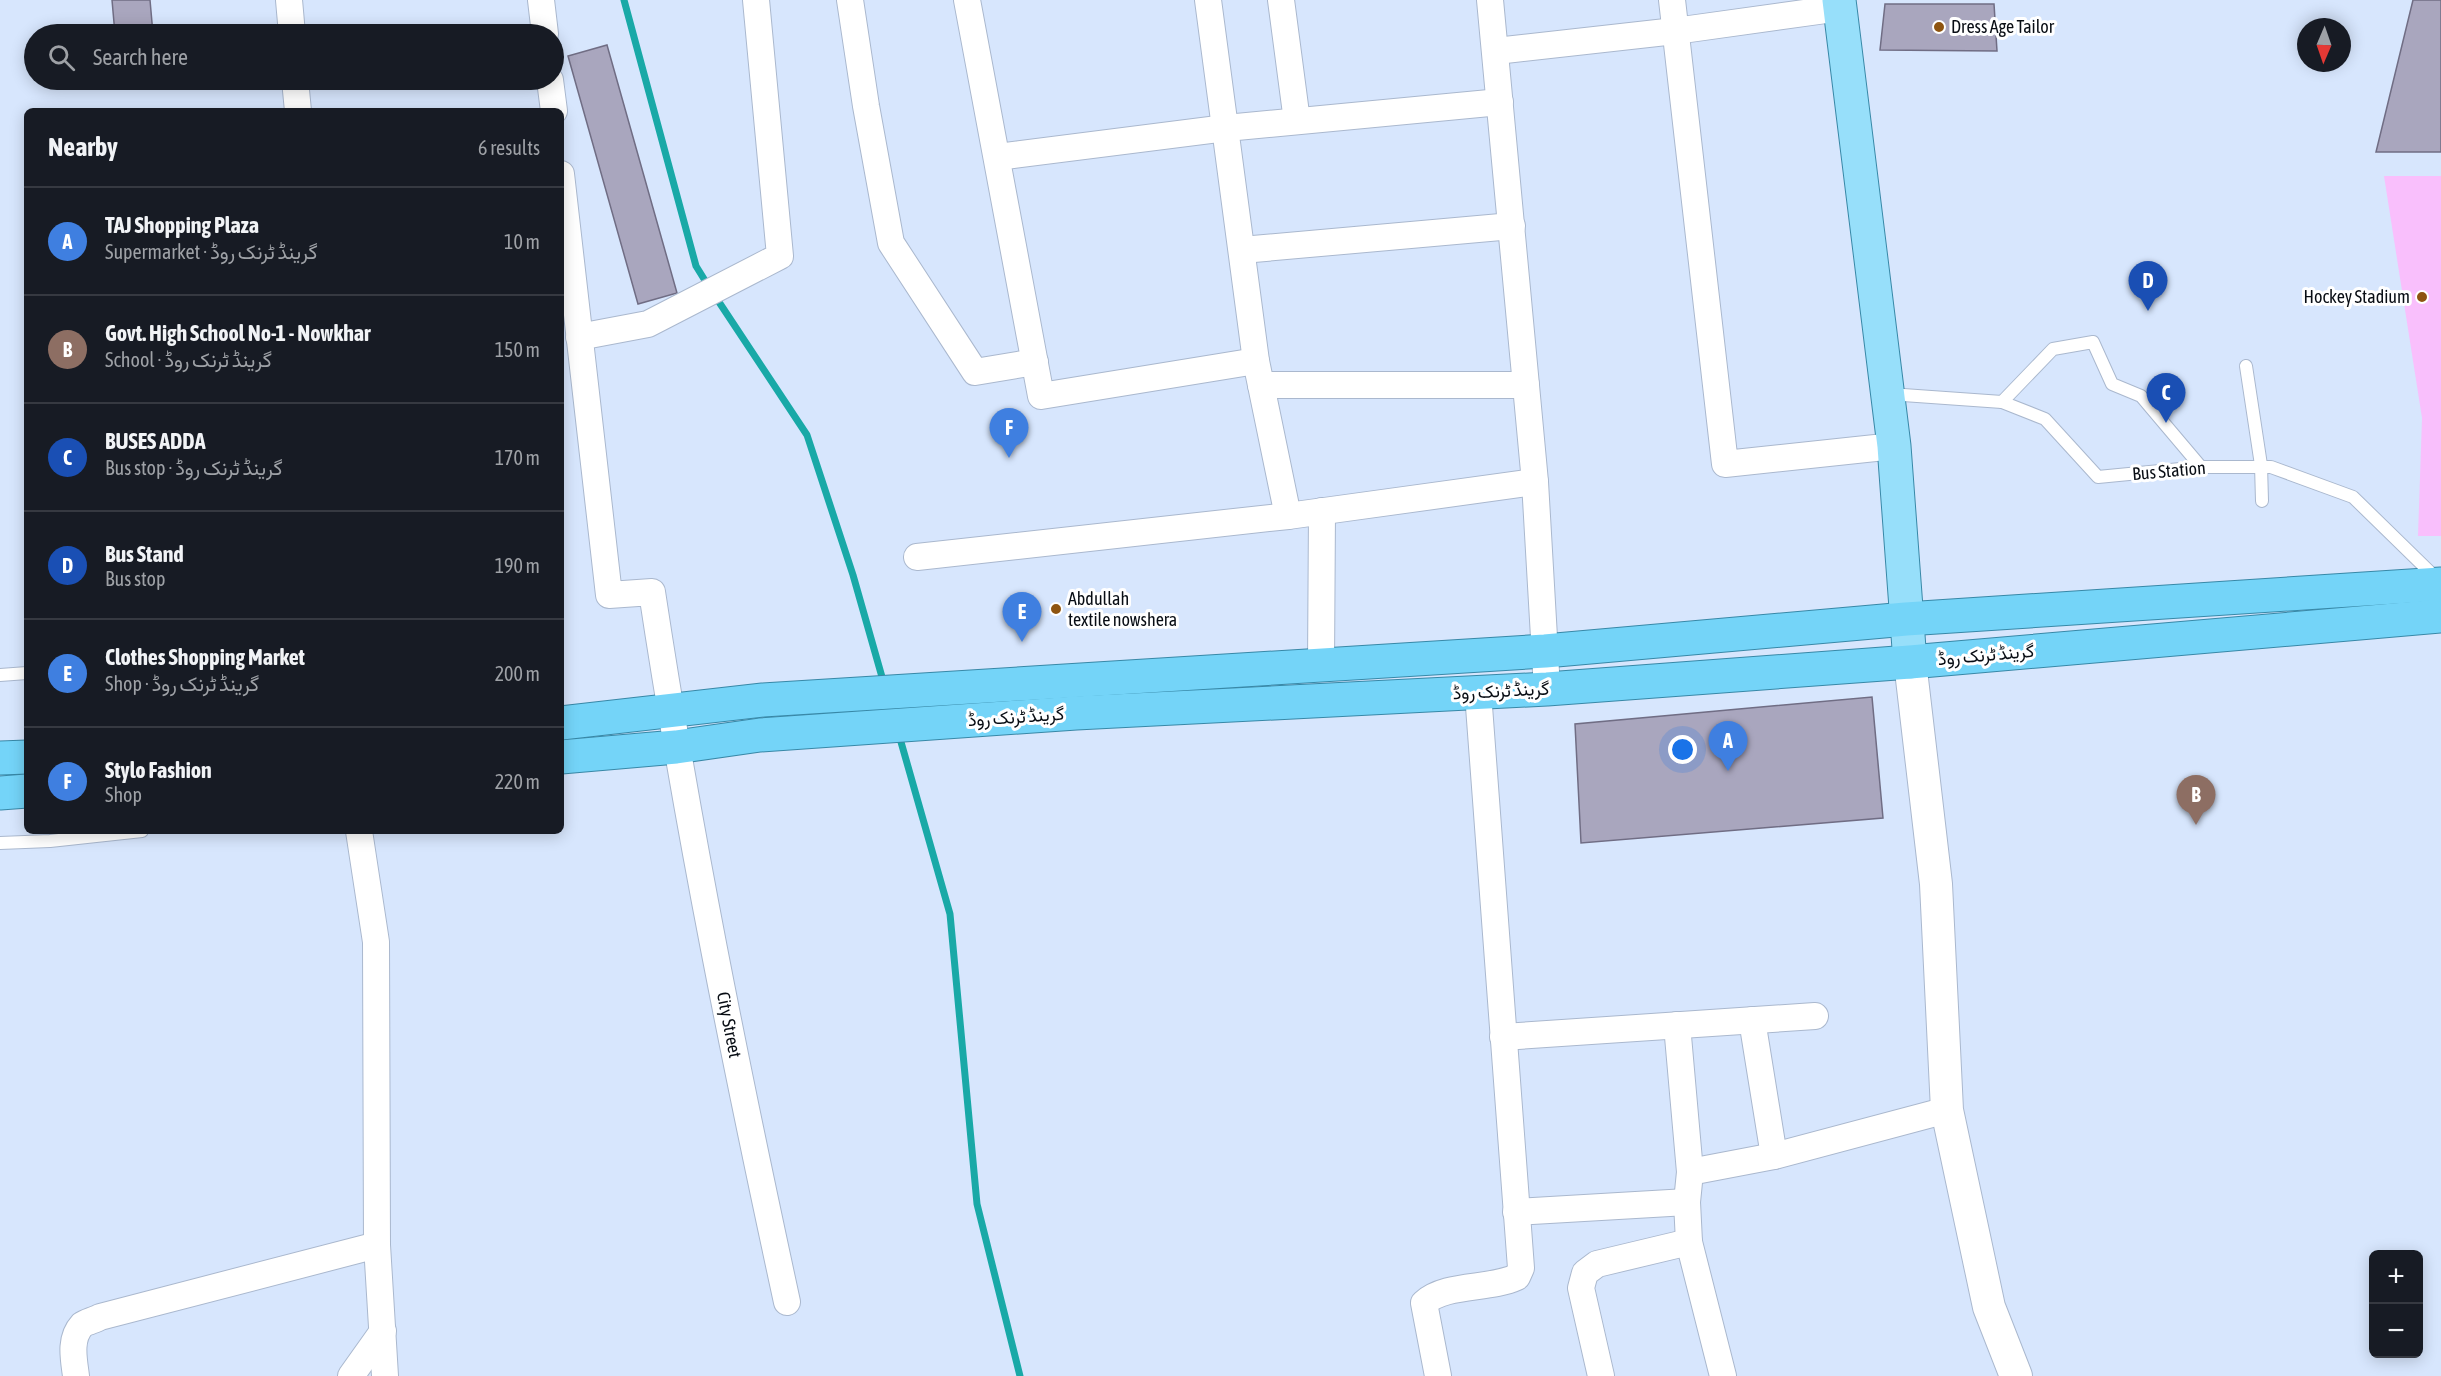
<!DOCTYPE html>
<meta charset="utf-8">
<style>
body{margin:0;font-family:"Asap Condensed",Vazirmatn,sans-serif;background:#242831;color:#f1f3f6}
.controls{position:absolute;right:18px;bottom:18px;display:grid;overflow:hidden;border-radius:9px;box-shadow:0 3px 15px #0003}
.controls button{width:54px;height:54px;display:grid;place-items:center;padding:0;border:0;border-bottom:2px solid #363941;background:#171b24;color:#f1f3f6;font:30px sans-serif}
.compass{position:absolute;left:2297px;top:18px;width:54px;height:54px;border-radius:50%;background:#171b24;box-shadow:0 3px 15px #0003;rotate:182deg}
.you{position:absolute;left:1683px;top:750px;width:21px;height:21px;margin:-15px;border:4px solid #fff;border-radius:50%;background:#1a73e8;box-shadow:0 0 0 9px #1a73e833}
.badge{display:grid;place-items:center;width:39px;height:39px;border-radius:50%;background:#8c9099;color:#fff;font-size:20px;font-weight:700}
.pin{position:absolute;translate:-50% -50px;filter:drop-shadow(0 2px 3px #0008)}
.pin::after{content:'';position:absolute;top:32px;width:21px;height:18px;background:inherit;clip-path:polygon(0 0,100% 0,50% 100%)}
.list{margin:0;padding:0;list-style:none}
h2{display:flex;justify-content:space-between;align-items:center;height:78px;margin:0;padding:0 24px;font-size:26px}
h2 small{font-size:20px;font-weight:400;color:#9ea1a6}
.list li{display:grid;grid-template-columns:39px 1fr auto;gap:18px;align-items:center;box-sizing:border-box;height:108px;padding:0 24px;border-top:2px solid #363941}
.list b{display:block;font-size:22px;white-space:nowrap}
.list p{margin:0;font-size:20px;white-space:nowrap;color:#9ea1a6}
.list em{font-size:20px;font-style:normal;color:#9ea1a6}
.icon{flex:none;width:33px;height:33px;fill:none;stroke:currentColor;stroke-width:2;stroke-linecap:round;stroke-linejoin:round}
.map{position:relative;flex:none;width:2441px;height:1376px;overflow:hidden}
.search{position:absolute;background:#171b24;box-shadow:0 3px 15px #0003;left:24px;top:24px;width:540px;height:66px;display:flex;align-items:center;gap:15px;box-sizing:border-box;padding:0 21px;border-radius:33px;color:#9ea1a6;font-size:22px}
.panel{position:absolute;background:#171b24;box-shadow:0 3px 15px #0003;left:24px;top:108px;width:540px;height:726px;border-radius:9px}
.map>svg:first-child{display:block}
.green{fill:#f9bffc}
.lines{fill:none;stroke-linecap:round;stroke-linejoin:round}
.stream{stroke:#19a9a7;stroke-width:7}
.building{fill:#a9a6be;stroke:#706d84;stroke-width:1.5}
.service-casing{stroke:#aab8ce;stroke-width:14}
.minor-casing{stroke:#aab8ce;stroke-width:28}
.tertiary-casing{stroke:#aab8ce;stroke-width:34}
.primary-casing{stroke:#3888a7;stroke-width:35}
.trunk-casing{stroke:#3888a7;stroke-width:35}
.service{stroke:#fff;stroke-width:12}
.minor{stroke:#fff;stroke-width:26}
.tertiary{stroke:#fff;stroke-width:32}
.primary{stroke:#97dffa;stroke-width:33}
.trunk{stroke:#74d4f8;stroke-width:33}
.poi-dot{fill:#8e5410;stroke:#fff;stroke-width:2}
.labels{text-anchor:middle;stroke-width:6;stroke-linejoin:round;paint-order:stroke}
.poi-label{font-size:18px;fill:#080d14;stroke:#fff;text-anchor:start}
.street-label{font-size:18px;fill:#080d14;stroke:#fff}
</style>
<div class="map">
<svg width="2441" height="1376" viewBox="0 0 2441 1376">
<rect width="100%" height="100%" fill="#d7e6fd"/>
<path class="green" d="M2384 176H2441V536H2418L2422 418Z"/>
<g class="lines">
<g class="stream">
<path d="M624 0 696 266 709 287"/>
<path d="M715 296 807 435 853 575 884 684"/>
<path d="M899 735 950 914 977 1204 1020 1376"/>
</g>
</g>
<g class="building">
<path d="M112 0H150L153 34H115Z"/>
<path d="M2413 0H2441V152H2376Z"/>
<path d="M1885 4H1994L1997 51 1880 50Z"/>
<path d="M607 45 677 293 638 304 568 56Z"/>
<path d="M1872 697 1883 818 1581 843 1575 724Z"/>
</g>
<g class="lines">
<defs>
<g id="service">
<path d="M2246 366 2261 465 2262 501"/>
<path d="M1889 394 2002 402 2045 419 2098 477 2201 467H2271L2353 497 2438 580"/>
<path d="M2002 402 2053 349 2093 342 2112 384 2141 396 2201 467"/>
<path d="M0 675 27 673"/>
<path d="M0 843 50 841 142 831"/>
</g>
<g id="minor">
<path d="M289 0 292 34"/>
<path d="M541 0 545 34"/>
<path d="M850 0 866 106 891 243 975 372 1035 362"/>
<path d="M967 0 1041 396 1256 361"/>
<path d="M1208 0 1256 361 1288 516"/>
<path d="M1281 0 1297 121"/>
<path d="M1490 0 1535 482 1547 689"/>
<path d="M1672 0 1725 464 1894 446"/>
<path d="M1496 51 1675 31 1840 8"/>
<path d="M295 80 298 111"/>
<path d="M550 80 554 111"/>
<path d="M998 157 1226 128 1500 102"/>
<path d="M561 174 609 595 652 592C688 830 736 1067 787 1302"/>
<path d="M1242 250 1512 226"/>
<path d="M579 337 648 324 780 256 756 0"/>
<path d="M1261 385H1526"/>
<path d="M917 557 1288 516 1535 482"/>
<path d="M1321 665 1322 511"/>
<path d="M359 831 376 942 377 1245 385 1376"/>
<path d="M1752 1020 1774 1156"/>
<path d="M1677 1025 1690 1172 1687 1202 1689 1242 1723 1376"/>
<path d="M1503 1037 1815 1016"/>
<path d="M1690 1172 1774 1156 1947 1110"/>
<path d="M1516 1212 1687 1202"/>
<path d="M76 1376C74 1360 69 1339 82 1325 86 1322 95 1320 100 1317L377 1245"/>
<path d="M351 1376 383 1331"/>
<path d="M1438 1376 1424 1303C1446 1283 1489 1290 1517 1277L1521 1268 1478 693"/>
<path d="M1601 1376 1581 1288 1585 1273 1597 1264 1689 1242"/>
</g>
<path id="tertiary" d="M1910 662 1936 884 1947 1110 1989 1307 2016 1376"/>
<path id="primary" d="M1839 0 1894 446 1910 662"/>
<g id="trunk">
<path d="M561 723 763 700 1545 651 1906 619 2441 584"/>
<path d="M561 757 676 747 760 735 1076 713 1547 689 1910 662 2441 616"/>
<path d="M0 758 27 757"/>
<path d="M0 793 27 791"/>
</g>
</defs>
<use href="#service" class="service-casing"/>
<use href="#minor" class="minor-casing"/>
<use href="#tertiary" class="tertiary-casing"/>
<use href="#primary" class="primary-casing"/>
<use href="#trunk" class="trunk-casing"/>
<use href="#service" class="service"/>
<use href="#minor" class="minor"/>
<use href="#tertiary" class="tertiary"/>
<use href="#primary" class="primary"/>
<use href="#trunk" class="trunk"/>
</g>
<g class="poi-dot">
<circle cx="1939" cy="27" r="6"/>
<circle cx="2422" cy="297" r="6"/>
<circle cx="1056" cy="609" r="6"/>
</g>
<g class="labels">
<g class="poi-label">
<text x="1951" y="33">Dress Age Tailor</text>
<text x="2410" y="303" text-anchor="end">Hockey Stadium</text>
<text x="1068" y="605">Abdullah<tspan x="1068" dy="21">textile nowshera</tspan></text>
</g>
<g class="street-label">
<text transform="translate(2169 471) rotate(-5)" y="6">Bus Station</text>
<text transform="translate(1986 655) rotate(-5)" y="6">گرینڈ ٹرنک روڈ</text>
<text transform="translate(1501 691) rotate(-3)" y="6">گرینڈ ٹرنک روڈ</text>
<text transform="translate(1016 717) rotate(-4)" y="6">گرینڈ ٹرنک روڈ</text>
<text transform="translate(729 1025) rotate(79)" y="6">City Street</text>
</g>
</g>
</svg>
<div class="controls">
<button>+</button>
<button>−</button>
</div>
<svg class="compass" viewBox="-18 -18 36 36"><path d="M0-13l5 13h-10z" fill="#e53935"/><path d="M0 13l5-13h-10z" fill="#9ea1a6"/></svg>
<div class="you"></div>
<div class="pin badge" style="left:1728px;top:771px;background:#3f7fe0">A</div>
<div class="pin badge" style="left:2196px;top:825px;background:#8d6e63">B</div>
<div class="pin badge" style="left:2166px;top:423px;background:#1a4fb4">C</div>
<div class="pin badge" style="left:2148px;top:311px;background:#1a4fb4">D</div>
<div class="pin badge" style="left:1022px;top:642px;background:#3f7fe0">E</div>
<div class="pin badge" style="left:1009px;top:458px;background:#3f7fe0">F</div>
<div class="search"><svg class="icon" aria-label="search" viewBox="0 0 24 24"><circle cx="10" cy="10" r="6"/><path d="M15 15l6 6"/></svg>Search here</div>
<section class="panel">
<h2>Nearby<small>6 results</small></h2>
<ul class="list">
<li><span class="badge" style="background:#3f7fe0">A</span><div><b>TAJ Shopping Plaza</b><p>Supermarket · گرینڈ ٹرنک روڈ</p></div><em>10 m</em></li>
<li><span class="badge" style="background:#8d6e63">B</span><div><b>Govt. High School No-1 - Nowkhar</b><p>School · گرینڈ ٹرنک روڈ</p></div><em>150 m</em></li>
<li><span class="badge" style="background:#1a4fb4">C</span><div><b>BUSES ADDA</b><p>Bus stop · گرینڈ ٹرنک روڈ</p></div><em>170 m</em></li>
<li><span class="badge" style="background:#1a4fb4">D</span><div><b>Bus Stand</b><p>Bus stop</p></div><em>190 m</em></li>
<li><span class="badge" style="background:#3f7fe0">E</span><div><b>Clothes Shopping Market</b><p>Shop · گرینڈ ٹرنک روڈ</p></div><em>200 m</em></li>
<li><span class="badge" style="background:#3f7fe0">F</span><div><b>Stylo Fashion</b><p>Shop</p></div><em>220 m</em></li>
</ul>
</section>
</div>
